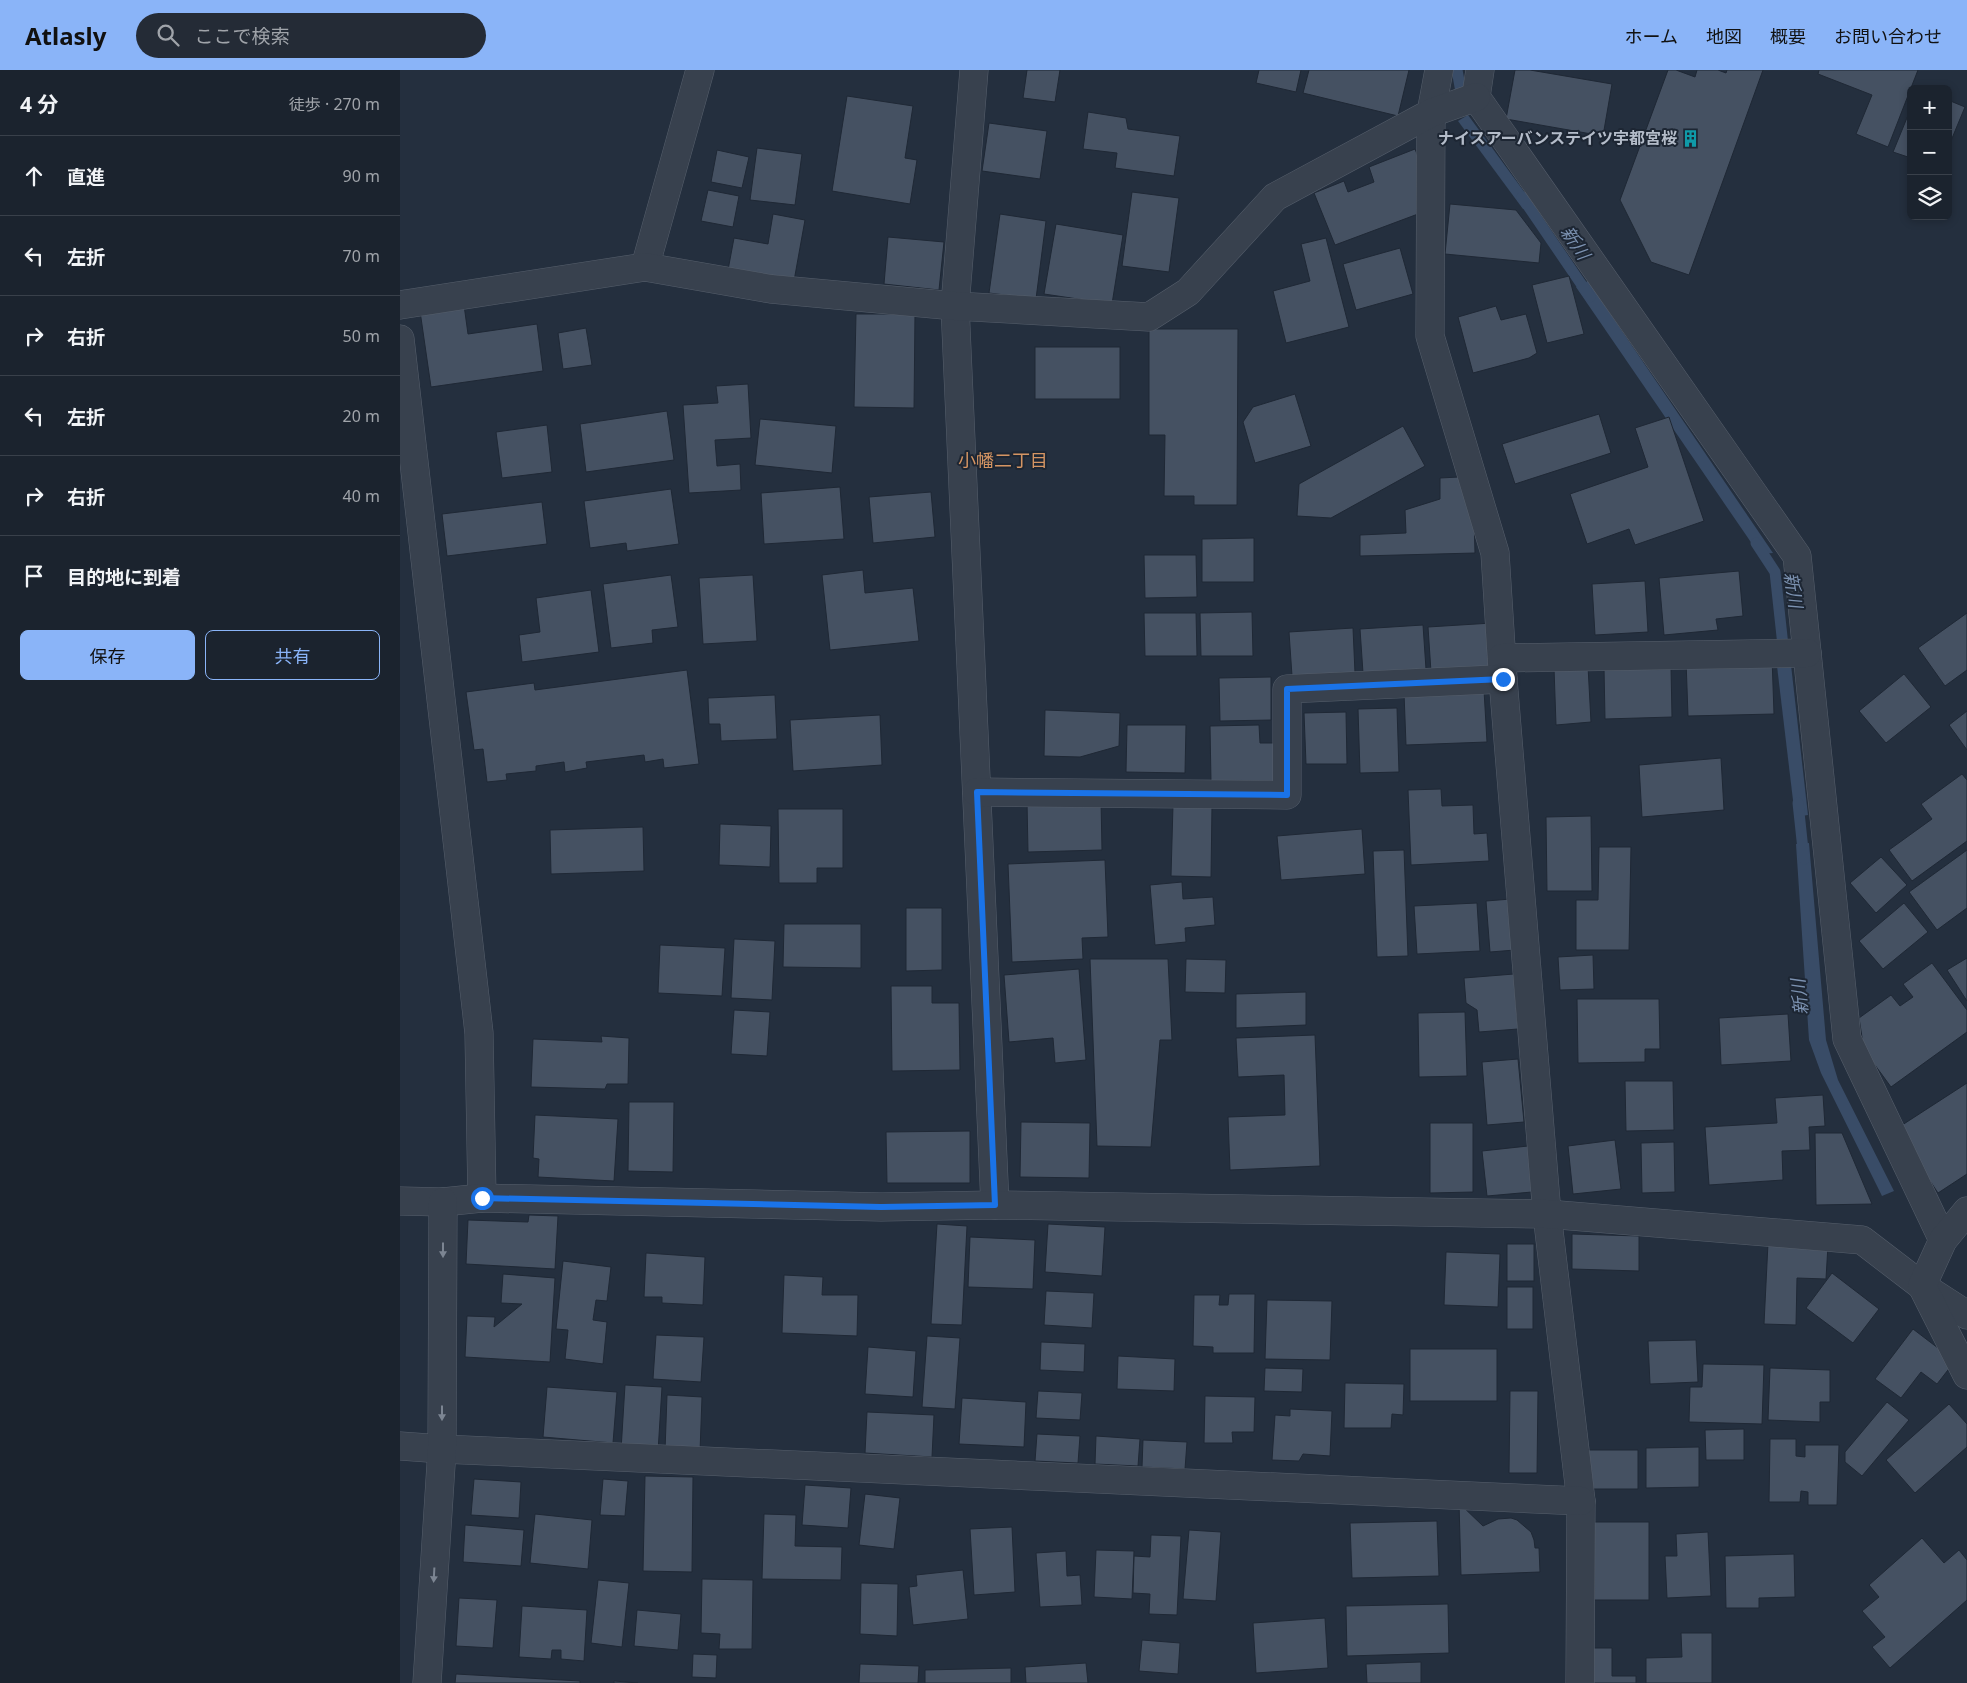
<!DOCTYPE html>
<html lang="ja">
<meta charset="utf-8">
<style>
body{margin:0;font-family:"Noto Sans","Noto Sans JP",sans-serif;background:#242b36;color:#f1f3f6}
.controls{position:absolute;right:15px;top:15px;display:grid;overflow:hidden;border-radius:8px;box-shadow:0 2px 8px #0003}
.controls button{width:45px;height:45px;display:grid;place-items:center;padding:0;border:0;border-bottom:1px solid #39404a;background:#1b232e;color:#f1f3f6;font:25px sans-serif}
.stop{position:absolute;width:15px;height:15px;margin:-11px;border:4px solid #1a73e8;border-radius:50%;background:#fff}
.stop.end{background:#1a73e8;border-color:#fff;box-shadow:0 1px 5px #0008}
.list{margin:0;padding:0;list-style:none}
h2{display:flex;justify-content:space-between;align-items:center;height:65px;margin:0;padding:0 20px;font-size:21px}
h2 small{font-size:16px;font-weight:400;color:#a0a4aa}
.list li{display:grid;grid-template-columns:32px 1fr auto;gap:15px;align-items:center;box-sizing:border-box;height:80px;padding:0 20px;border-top:1px solid #39404a}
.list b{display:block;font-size:19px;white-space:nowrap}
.list em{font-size:16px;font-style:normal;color:#a0a4aa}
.actions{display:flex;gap:10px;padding:15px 20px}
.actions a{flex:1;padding:11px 0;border:1px solid #8ab4f8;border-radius:8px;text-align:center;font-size:18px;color:#8ab4f8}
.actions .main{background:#8ab4f8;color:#111}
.icon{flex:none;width:28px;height:28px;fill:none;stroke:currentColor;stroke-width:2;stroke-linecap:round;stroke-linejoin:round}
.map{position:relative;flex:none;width:1567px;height:1613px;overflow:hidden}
header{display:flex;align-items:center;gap:30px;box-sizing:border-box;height:70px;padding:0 25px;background:#8ab4f8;color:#111}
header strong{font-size:24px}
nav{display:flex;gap:28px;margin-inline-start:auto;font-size:18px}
.search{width:350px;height:45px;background:#242b36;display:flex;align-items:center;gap:12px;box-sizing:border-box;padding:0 18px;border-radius:28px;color:#a0a4aa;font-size:19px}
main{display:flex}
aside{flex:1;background:#1b232e}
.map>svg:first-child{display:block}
.water{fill:#394c67}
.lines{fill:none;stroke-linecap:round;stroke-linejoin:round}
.stream{stroke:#394c67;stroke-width:11}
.building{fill:#455162;stroke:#1f2835}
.minor-casing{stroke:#565f6c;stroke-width:29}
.minor{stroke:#38414e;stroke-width:28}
.oneway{fill:#7c8592}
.route{stroke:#1a73e8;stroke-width:6}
.labels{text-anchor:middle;stroke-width:4;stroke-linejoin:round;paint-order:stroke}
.poi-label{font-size:16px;font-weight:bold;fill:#b4bcc9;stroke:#1d2633;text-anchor:end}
.water-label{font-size:18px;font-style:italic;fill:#7c92b1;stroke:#1d2633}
.neighbourhood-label{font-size:18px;fill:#d59563;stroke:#1d2633}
</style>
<header>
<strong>Atlasly</strong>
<div class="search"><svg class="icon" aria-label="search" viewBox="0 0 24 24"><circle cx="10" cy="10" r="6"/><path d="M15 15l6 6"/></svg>ここで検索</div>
<nav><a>ホーム</a><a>地図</a><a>概要</a><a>お問い合わせ</a></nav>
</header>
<main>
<aside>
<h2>4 分<small>徒歩 · 270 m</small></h2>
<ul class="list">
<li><svg class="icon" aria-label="ahead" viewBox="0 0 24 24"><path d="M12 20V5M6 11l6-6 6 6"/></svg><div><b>直進</b></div><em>90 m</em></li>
<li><svg class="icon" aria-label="left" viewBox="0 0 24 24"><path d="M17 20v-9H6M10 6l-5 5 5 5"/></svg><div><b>左折</b></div><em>70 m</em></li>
<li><svg class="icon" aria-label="right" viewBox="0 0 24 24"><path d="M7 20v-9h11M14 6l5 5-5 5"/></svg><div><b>右折</b></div><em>50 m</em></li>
<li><svg class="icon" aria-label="left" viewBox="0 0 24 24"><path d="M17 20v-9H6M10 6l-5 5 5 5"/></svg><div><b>左折</b></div><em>20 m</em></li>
<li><svg class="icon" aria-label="right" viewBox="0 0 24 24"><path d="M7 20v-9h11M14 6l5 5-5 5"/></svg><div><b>右折</b></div><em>40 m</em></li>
<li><svg class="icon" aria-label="arrive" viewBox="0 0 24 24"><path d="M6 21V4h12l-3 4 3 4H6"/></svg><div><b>目的地に到着</b></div></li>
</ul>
<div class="actions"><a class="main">保存</a><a>共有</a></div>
</aside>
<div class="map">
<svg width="1567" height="1613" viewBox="0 0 1567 1613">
<rect width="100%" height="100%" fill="#242f3e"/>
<g class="water">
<path d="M1068 45 1136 138 1123 139 1058 51Z"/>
<path d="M1188 211 1373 483 1359 484 1176 217Z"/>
<path d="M1391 595 1408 745 1395 747 1377 596Z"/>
<path d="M1409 773 1426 970 1438 1010 1494 1121 1482 1126 1421 1003 1409 970 1396 774Z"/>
</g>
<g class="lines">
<g class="stream">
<path d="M1057 0 1063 33"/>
<path d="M1122 127 1190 227"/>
<path d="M1356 473 1375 502 1384 585"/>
<path d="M1398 733 1404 789"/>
</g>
</g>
<g class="building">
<path d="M627 0H660L655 32 623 28Z"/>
<path d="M859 0H901L896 22 856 13Z"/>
<path d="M909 0H1009L998 46 903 23Z"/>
<path d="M1115 0H1130L1212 14 1203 66 1106 49Z"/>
<path d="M1268 0H1276L1295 7 1297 0H1318L1326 3 1327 0H1363L1289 205 1251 192 1220 130Z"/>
<path d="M1419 0H1518L1488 77 1456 64 1472 25 1418 4Z"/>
<path d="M447 26 513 36 505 88 517 90 510 134 432 121Z"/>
<path d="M1548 30 1565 37 1548 78Z"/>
<path d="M1511 38V88L1493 82Z"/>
<path d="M688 42 726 48 728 59 780 66 774 106 715 98 717 83 683 79Z"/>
<path d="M589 53 647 61 640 109 582 101Z"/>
<path d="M357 78 402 84 395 135 350 130Z"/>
<path d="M1015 79 1023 99 1018 144 935 175 914 123 944 111 948 122 974 112 969 97Z"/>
<path d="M317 80 349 87 342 118 311 112Z"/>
<path d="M308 120 339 126 333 157 301 151Z"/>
<path d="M732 122 779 128 769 202 722 196Z"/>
<path d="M1050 134 1116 140 1141 173 1139 193 1045 184Z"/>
<path d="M373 144 405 150 394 211 328 200 334 168 368 174Z"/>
<path d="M600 144 646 151 636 229 589 223Z"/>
<path d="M656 154 723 165 712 234 644 224Z"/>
<path d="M488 167 544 172 539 220 484 214Z"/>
<path d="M926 168 949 257 886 273 873 221 910 211 901 174Z"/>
<path d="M1000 178 1013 224 956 240 943 194Z"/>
<path d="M1169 206 1184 264 1147 273 1132 215Z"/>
<path d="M64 235 68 264 137 254 143 301 31 317 20 241Z"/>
<path d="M1096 236 1101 250 1126 244 1137 283 1129 288 1073 303 1058 247Z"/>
<path d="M456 244H515L514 338 454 337Z"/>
<path d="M186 258 192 295 163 299 158 263Z"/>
<path d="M749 259H838L837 435H794V426H764L765 365H749Z"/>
<rect x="635" y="277" width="85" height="52"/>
<path d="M348 314 351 368 315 370 317 396 340 394 341 420 289 423 283 335 318 333 316 316Z"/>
<path d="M895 324 911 376 855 393 843 352 853 337Z"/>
<path d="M267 341 274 390 186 402 180 354Z"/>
<path d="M1199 344 1211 383 1115 414 1102 374Z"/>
<path d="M1269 347 1304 451 1235 475 1229 459 1187 474 1170 424 1248 397 1235 358Z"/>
<path d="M360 349 436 356 432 403 355 395Z"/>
<path d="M147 355 152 402 102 408 96 362Z"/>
<path d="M1003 356 1025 396 931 448 897 446 899 414Z"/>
<path d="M1059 407 1074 445 1075 483 960 486V465L1006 463 1005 440 1040 429V408Z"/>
<path d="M440 417 444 469 364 474 361 423Z"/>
<path d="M271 419 279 474 227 481 226 473 190 478 184 431Z"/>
<path d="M531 422 535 467 473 473 469 427Z"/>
<path d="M142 432 147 474 47 486 42 444Z"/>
<path d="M854 468V512H802V469Z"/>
<path d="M744 485H796L797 527 745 528Z"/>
<path d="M463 500 465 523 513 518 519 571 430 580 422 505Z"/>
<path d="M1339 501 1343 546 1316 549 1318 560 1264 565 1259 508Z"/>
<path d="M271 505 278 557 252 560 253 573 211 578 203 514Z"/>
<path d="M353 505 357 571 303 574 299 508Z"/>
<path d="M1245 511 1248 562 1195 565 1192 514Z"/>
<path d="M191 520 199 582 122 592 119 565 140 562 136 528Z"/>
<path d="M852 542 853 586H801L800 543Z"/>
<path d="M744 543H796L797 586H745Z"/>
<path d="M1567 543V600L1545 616 1518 578Z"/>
<path d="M1092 553 1094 598 1031 602 1028 557Z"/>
<path d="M1023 555 1026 599 963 603 960 559Z"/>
<path d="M953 558 955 603 892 606 889 562Z"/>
<path d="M1372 587 1374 644 1288 646 1286 590Z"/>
<path d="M1188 596 1191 652 1156 655 1154 598Z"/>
<path d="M1271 597 1272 647 1205 649 1204 598Z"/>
<path d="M287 600 299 694 264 698 263 689 245 692 244 685 186 692 187 698 165 702 164 692 136 696V701L106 704 107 710 87 712 83 679 74 680 66 622 134 613 135 620Z"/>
<path d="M1504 604 1531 637 1486 673 1459 641Z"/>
<path d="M871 607V650L820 651 819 608Z"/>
<path d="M1084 620 1087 672 1006 675 1004 623Z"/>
<path d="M375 625 377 669 321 671 320 654H309L308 628Z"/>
<path d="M997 638 999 702 960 703 958 639Z"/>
<path d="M645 640 720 643 719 676 680 687 644 686Z"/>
<path d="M1567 641V680L1549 655Z"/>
<path d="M946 642 947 694H906L904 643Z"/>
<path d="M480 645 482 695 393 701 390 650Z"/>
<path d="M727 655H786L785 703 726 702Z"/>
<path d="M859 655 860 673H875L876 711 811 712 810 656Z"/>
<path d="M1321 688 1324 740 1242 747 1239 695Z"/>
<path d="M1562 704 1567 710V771L1512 811 1489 780 1532 749 1521 734Z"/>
<path d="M1041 719 1042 736 1073 735 1074 764 1087 763 1089 791 1011 795 1008 720Z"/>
<path d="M701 730 702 780 628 782 627 732Z"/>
<path d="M773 735 812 736 811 807 771 806Z"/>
<path d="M378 739H443V798H417V813H379Z"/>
<path d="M1191 746 1192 821H1147L1146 747Z"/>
<path d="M320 754 371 756 370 797 319 795Z"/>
<path d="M243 757 244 801 151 804 150 760Z"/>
<path d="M962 759 965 804 881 810 877 766Z"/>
<path d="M1199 777H1231L1229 880H1176V830H1198Z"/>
<path d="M1004 780 1008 886 977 887 973 781Z"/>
<path d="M1567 780V838L1537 860 1509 822Z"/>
<path d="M1481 787 1507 815 1476 843 1450 813Z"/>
<path d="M705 790 708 867 682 868 683 889 612 892 608 794Z"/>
<path d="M782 812 783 829 813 827 815 855 785 858 786 872 755 875 750 815Z"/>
<path d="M1111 829 1115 880 1090 882 1086 831Z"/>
<path d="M1077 833 1080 881 1017 884 1014 836Z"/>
<path d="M1504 833 1528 862 1483 899 1459 871Z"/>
<path d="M506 838H542V900L506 901Z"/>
<path d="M384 854H461V898L383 897Z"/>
<path d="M334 869 375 871 372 930 331 928Z"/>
<path d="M260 875 325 878 322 926 258 923Z"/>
<path d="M1193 885 1194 919 1160 920 1158 887Z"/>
<path d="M1567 888V931L1547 900Z"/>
<path d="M690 889H768L772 970H760L751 1077 697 1076Z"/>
<path d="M786 889 826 890 825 923 785 922Z"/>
<path d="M1532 893 1567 940V962L1491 1017 1464 980 1459 948 1491 925 1500 936 1513 927 1503 914Z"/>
<path d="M679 899 686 990 655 993 653 968 609 972 604 905Z"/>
<path d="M1114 904 1118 959 1079 962 1077 940 1066 933 1064 908Z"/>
<path d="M491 916H532V933H559L560 1000 492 1001Z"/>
<path d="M906 922V955L836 958V924Z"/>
<path d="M1177 929H1259L1260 979H1245V992L1178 993Z"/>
<path d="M334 940 370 942 367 986 331 984Z"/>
<path d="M1065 942 1067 1006 1019 1007 1018 943Z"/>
<path d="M1388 944 1391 991 1321 995 1319 948Z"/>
<path d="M915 965 920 1096 830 1100 828 1047 885 1045 884 1005 838 1007 836 968Z"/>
<path d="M201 966 229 968 228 1014H207L205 1019 131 1017 133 969 202 972Z"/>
<path d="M1118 989 1124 1052 1087 1055 1082 992Z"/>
<path d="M1225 1011H1273L1274 1060 1226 1061Z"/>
<path d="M1567 1013V1104L1538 1123 1496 1059Z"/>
<path d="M1423 1025 1425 1056 1409 1057 1410 1080 1382 1081 1383 1110 1309 1115 1305 1057 1377 1053 1375 1028Z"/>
<path d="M229 1032H274L273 1102 228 1101Z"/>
<path d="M135 1045 218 1049 214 1111 138 1107 139 1089 133 1088Z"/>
<path d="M621 1052 690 1053 689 1108 620 1107Z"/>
<path d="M1030 1053H1073V1122L1030 1123Z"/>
<path d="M570 1061V1113H487L486 1062Z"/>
<path d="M1415 1063H1442L1472 1134 1416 1135Z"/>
<path d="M1215 1070 1221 1119 1173 1124 1168 1076Z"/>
<path d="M1274 1072 1275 1122 1242 1123 1241 1073Z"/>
<path d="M1128 1076 1132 1122 1087 1126 1082 1081Z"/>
<path d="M129 1145 158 1146 155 1199 66 1194 68 1150 128 1152Z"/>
<path d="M537 1154 567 1156 562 1255 531 1254Z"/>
<path d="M648 1154 705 1157 702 1206 645 1202Z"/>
<path d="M1172 1164 1239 1166V1201L1172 1199Z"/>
<path d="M570 1167 635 1170 633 1219 568 1217Z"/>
<path d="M1368 1173 1428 1175 1426 1209 1397 1208 1396 1255 1364 1254Z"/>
<rect x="1107" y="1174" width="27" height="37"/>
<path d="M1046 1182 1100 1184 1098 1237 1044 1235Z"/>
<path d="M246 1183 305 1187 303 1235 262 1233V1227H244Z"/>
<path d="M163 1191 211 1197 207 1231 196 1230 193 1250 207 1252 203 1294 165 1289 168 1260 156 1259Z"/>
<path d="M1432 1203 1479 1239 1453 1273 1406 1238Z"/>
<path d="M103 1204 155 1208 150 1292 65 1287 67 1246 95 1247 94 1257 122 1234 101 1233Z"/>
<path d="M384 1205 423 1207 422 1225H458L457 1266 382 1263Z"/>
<rect x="1107" y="1217" width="26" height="42"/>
<path d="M646 1221 694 1223 692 1258 644 1255Z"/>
<path d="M829 1224H855L854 1283H813V1277L793 1276 794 1225H820L819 1235H828Z"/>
<path d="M867 1230 932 1231 930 1290 865 1289Z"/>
<path d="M1513 1259 1555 1291 1537 1314 1521 1302 1501 1328 1475 1309Z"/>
<path d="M256 1265 304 1267 301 1312 253 1309Z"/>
<path d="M527 1266 560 1268 555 1339 522 1337Z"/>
<path d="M1296 1270 1298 1312 1250 1314 1248 1271Z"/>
<path d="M641 1272 685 1274 684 1302 640 1300Z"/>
<path d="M468 1277 516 1281 513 1327 465 1324Z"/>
<rect x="1010" y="1279" width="87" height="52"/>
<path d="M718 1286 775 1289 774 1321 717 1319Z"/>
<path d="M1303 1294 1364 1295 1362 1354 1289 1352 1290 1317H1302Z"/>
<path d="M865 1298 903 1299 902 1322 864 1321Z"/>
<path d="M1370 1298 1430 1300V1332H1420V1352L1368 1350Z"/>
<path d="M945 1313 1004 1314 1003 1345 992 1344 991 1358H944Z"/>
<path d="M225 1315 262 1317 258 1382 221 1380Z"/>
<path d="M147 1317 217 1322 213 1373 143 1367Z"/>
<path d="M638 1321 682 1323 680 1350 636 1348Z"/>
<path d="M1110 1321H1138L1137 1403H1109Z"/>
<path d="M267 1325 302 1327 300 1382 265 1381Z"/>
<path d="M805 1326 855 1327 854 1362H832L833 1373H804Z"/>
<path d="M562 1328 626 1332 624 1377 559 1374Z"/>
<path d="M1487 1332 1509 1350 1462 1406 1445 1392V1382Z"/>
<path d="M1549 1334 1567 1354V1377L1515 1423 1486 1390Z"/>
<path d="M890 1339 932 1341 930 1386 903 1384 899 1391 872 1390 875 1345 890 1346Z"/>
<path d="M467 1342 534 1345 532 1387 465 1383Z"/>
<path d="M1344 1359V1390H1306L1305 1360Z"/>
<path d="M637 1364 680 1366 678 1393 635 1391Z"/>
<path d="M696 1366 740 1369 738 1396 695 1394Z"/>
<path d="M1370 1369H1396V1386L1405 1387V1375H1439L1437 1435H1408V1422L1401 1421 1400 1432H1369Z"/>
<path d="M743 1370 787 1372 785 1399 742 1397Z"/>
<path d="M1299 1377V1417L1246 1418V1378Z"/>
<path d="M1185 1380H1238V1419H1186Z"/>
<path d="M245 1406 293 1407 292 1502 243 1501Z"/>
<path d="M74 1409 121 1412 119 1448 71 1445Z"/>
<path d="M203 1409 228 1411 225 1446 200 1445Z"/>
<path d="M405 1415 451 1418 448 1458 402 1455Z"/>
<path d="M465 1424 500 1428 494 1479 459 1475Z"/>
<path d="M1059 1433 1083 1456 1098 1449 1111 1448 1117 1450 1131 1462 1134 1470 1135 1478H1139L1140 1502 1061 1505Z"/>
<path d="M135 1444 192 1450 188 1499 130 1493Z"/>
<path d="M364 1444 396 1445 395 1476 442 1477 441 1510 362 1509Z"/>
<path d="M1037 1451 1039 1506 952 1508 950 1453Z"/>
<rect x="1190" y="1452" width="59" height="78"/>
<path d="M65 1455 124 1460 121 1496 63 1492Z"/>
<path d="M612 1457 615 1522 574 1525 570 1459Z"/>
<path d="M789 1460 821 1462 816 1531 783 1529Z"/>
<path d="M1308 1462 1311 1526 1267 1528 1265 1486H1277L1276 1464Z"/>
<path d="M751 1465 781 1466 777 1545 749 1544 750 1524 733 1523 734 1486 750 1487Z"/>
<path d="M1522 1468 1544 1493 1559 1480 1567 1490V1530L1490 1598 1472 1577 1485 1567 1462 1541 1479 1527 1469 1515Z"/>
<path d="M696 1480 734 1481 732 1529 694 1527Z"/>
<path d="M666 1481 667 1506 680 1505 682 1535 640 1537 636 1483Z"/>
<path d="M1394 1484 1395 1527 1359 1528V1538H1326L1325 1486Z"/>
<path d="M563 1500 568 1549 513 1555 509 1517 517 1516 516 1505Z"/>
<path d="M302 1509 353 1510 352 1579H319L320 1564 301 1563Z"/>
<path d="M198 1510 229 1513 222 1577 191 1573Z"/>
<path d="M461 1513 498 1514 497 1566 460 1564Z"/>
<path d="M59 1528 97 1530 93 1578 56 1576Z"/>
<path d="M1048 1534 1049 1583 947 1586 946 1536Z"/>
<path d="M122 1536 187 1540 184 1591 161 1589V1580H152L151 1589 119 1587Z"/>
<path d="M237 1540 281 1544 278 1580 234 1576Z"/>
<path d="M925 1548 928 1598 856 1603 853 1553Z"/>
<path d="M1281 1563H1312V1613H1246V1588L1282 1587Z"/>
<path d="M742 1570 780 1573 778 1604 739 1601Z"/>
<path d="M1184 1578H1212V1606H1236V1613H1184Z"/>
<path d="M293 1584 317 1585 316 1608 292 1607Z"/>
<path d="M1021 1592V1613H967L966 1594Z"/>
<path d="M686 1593 688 1613H626L625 1597Z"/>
<path d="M460 1594 519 1596 518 1613H459Z"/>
<path d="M611 1598V1613H525V1600Z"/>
<path d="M56 1604 180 1611V1613H55Z"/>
<path d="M214 1611 238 1613H214Z"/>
</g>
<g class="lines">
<defs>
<g id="minor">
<path d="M574 0 555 236 595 1135"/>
<path d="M1039 0 1031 43 1030 266 1095 483 1103 609 1147 1144 1181 1431 1180 1613"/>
<path d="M1080 0 1076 27 1397 486 1447 969 1543 1170"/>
<path d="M245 197 300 0"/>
<path d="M0 235 245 197 371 219 555 236 749 247 788 222 875 127 1031 43 1076 27"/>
<path d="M0 269 79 963 82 1128"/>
<path d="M1102 588 1407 583"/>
<path d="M577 722 887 725V619L1103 609"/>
<path d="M0 1131 43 1132 82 1128 481 1137 595 1135 1147 1144 1462 1170 1522 1216 1567 1245"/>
<path d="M1567 1141 1543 1170 1522 1216 1567 1305"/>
<path d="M0 1376 42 1379 1181 1431"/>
<path d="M27 1613 42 1379 43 1132"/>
</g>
</defs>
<use href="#minor" class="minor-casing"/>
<use href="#minor" class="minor"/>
</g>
<defs><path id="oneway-solid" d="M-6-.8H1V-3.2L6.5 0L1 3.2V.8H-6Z" transform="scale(1.25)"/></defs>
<g class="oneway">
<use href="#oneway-solid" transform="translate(43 1180) rotate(90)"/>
<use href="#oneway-solid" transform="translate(42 1343) rotate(90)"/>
<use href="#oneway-solid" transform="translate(34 1505) rotate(93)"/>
</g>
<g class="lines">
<path class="route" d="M82 1128 481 1137 595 1135 577 722 887 725V619L1103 609"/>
</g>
<defs>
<symbol id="building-bare" viewBox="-9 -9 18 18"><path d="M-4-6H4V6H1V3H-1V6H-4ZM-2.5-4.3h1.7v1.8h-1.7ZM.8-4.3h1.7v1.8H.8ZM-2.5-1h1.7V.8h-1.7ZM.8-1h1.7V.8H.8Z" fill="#0f9aa8" stroke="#1d2633" stroke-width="2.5" paint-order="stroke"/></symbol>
</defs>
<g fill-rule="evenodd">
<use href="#building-bare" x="1278" y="56" width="25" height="25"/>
</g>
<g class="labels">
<g class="poi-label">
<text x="1277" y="74">ナイスアーバンステイツ宇都宮桜</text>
</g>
<g class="water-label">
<text transform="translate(1175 173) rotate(56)" y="6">新川</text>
<text transform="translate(1393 520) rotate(81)" y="6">新川</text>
<text transform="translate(1400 927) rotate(-96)" y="6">新川</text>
</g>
<g class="neighbourhood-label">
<text x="603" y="397">小幡二丁目</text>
</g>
</g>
</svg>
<div class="controls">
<button>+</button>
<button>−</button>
<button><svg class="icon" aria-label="layers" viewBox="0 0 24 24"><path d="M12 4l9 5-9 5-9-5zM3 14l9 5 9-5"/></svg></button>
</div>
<div class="stop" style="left:82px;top:1128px"></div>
<div class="stop end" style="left:1103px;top:609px"></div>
</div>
</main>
